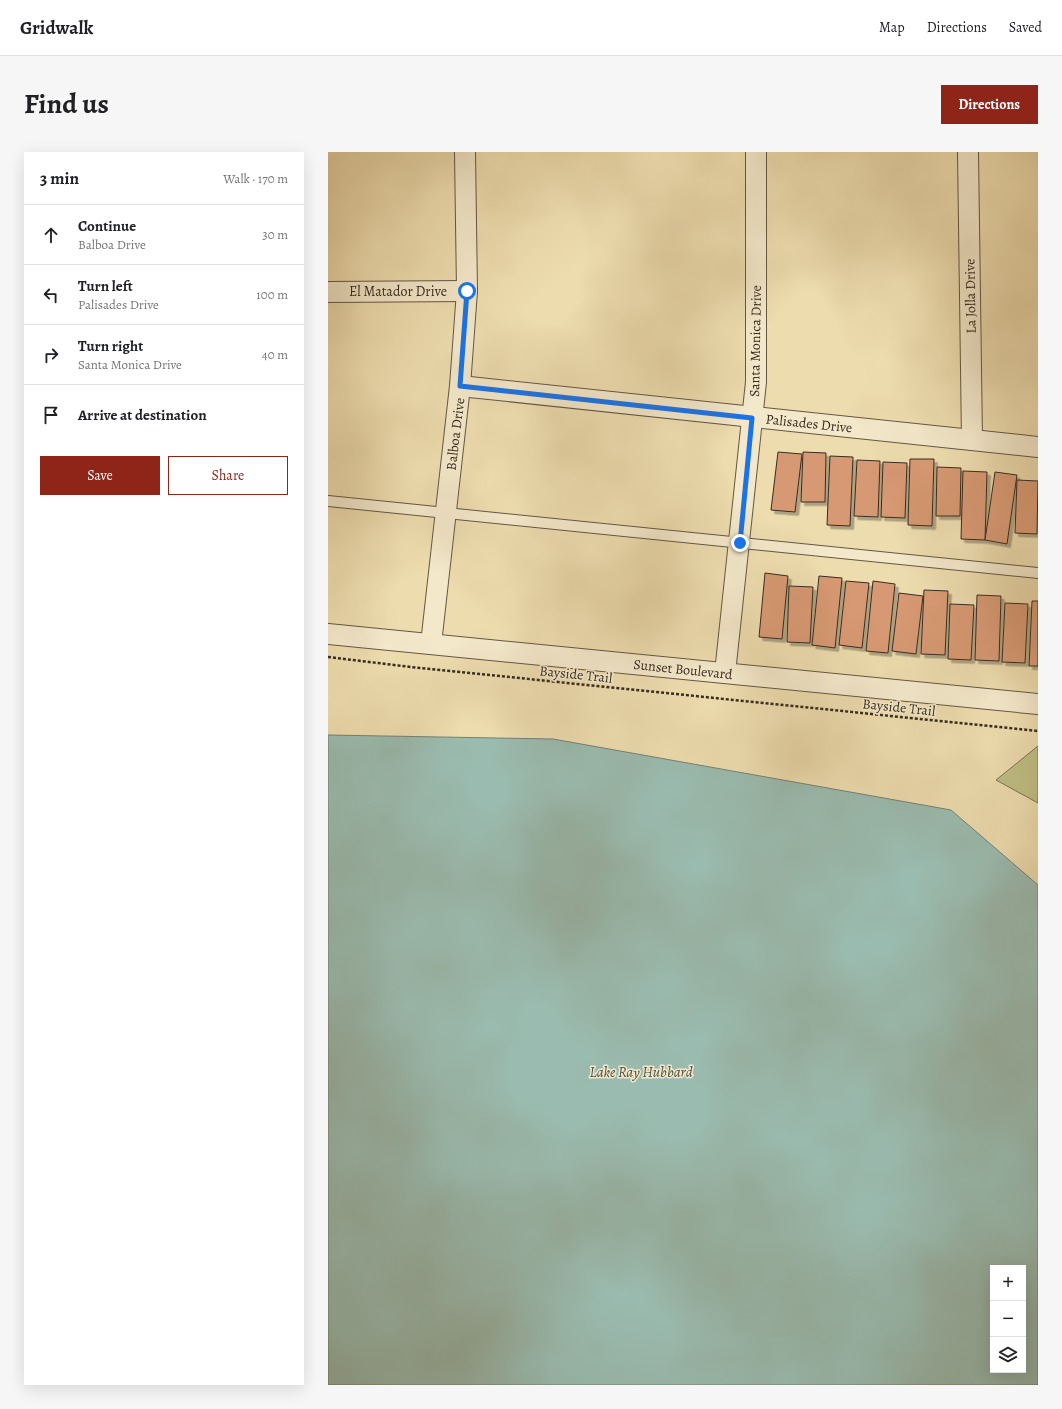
<!DOCTYPE html>
<meta charset="utf-8">
<style>
body{margin:0;font-family:Alegreya,serif;background:#f6f6f6;color:#202124}
.controls{position:absolute;right:12px;bottom:12px;display:grid;overflow:hidden;border-radius:0px;box-shadow:0 4px 16px #0002}
.controls button{width:36px;height:36px;display:grid;place-items:center;padding:0;border:0;border-bottom:1px solid #e0e0e0;background:#fff;color:#202124;font:20px sans-serif}
.stop{position:absolute;width:12px;height:12px;margin:-9px;border:3px solid #1a73e8;border-radius:50%;background:#fff}
.stop.end{background:#1a73e8;border-color:#fff;box-shadow:0 1px 4px #0008}
.list{margin:0;padding:0;list-style:none}
h2{display:flex;justify-content:space-between;align-items:center;height:52px;margin:0;padding:0 16px;font-size:17px}
h2 small{font-size:13px;font-weight:400;color:#757577}
.list li{display:grid;grid-template-columns:26px 1fr auto;gap:12px;align-items:center;box-sizing:border-box;height:60px;padding:0 16px;border-top:1px solid #e0e0e0}
.list b{display:block;font-size:15px;white-space:nowrap}
.list p{margin:0;font-size:13px;white-space:nowrap;color:#757577}
.list em{font-size:13px;font-style:normal;color:#757577}
.actions{display:flex;gap:8px;padding:12px 16px}
.actions a{flex:1;padding:9px 0;border:1px solid #8f2418;border-radius:0px;text-align:center;font-size:14px;color:#8f2418}
.actions .main{background:#8f2418;color:#fff}
.icon{flex:none;width:22px;height:22px;fill:none;stroke:currentColor;stroke-width:2;stroke-linecap:round;stroke-linejoin:round}
.map{position:relative;flex:none;width:710px;height:1233px;overflow:hidden;border-radius:0px}
header{display:flex;align-items:center;gap:24px;box-sizing:border-box;height:56px;padding:0 20px;background:#fff;border-bottom:1px solid #e0e0e0}
header strong{font-size:19px}
nav{display:flex;gap:22px;margin-inline-start:auto;font-size:14px}
.intro{display:flex;align-items:center;justify-content:space-between;box-sizing:border-box;height:96px;padding:0 24px}
h1{margin:0;font-size:28px}
.button{padding:10px 18px;border-radius:0px;background:#8f2418;color:#fff;font-size:14px;font-weight:700}
main{display:flex;gap:24px;padding:0 24px}
aside{flex:1;background:#fff;border-radius:0px;box-shadow:0 4px 16px #0002}
.map>svg:first-child{display:block}
.green{fill:#bfbe85;stroke:#7b7452}
.water{fill:#9abbaf;stroke:#728176;fill-rule:evenodd}
.building{fill:#d79973;stroke:#372b20;filter:url(#shadow)}
.lines{fill:none;stroke-linecap:round;stroke-linejoin:round}
.service-casing{stroke:#645744;stroke-width:12}
.minor-casing{stroke:#645744;stroke-width:22}
.path{stroke:#372b20;stroke-width:2.5;stroke-dasharray:3 2;stroke-linecap:butt}
.service{stroke:#f3e8ca;stroke-width:10}
.minor{stroke:#f3e8ca;stroke-width:20}
.route{stroke:#1a73e8;stroke-width:5}
.labels{text-anchor:middle;stroke-width:3;stroke-linejoin:round;paint-order:stroke}
.street-label{font-size:14px;fill:#372b20;stroke:#f3e8ca}
.water-label{font-size:15px;font-style:italic;fill:#504f44;stroke:#f3e8ca}
</style>
<header>
<strong>Gridwalk</strong>
<nav><a>Map</a><a>Directions</a><a>Saved</a></nav>
</header>
<div class="intro"><h1>Find us</h1><a class="button">Directions</a></div>
<main>
<aside>
<h2>3 min<small>Walk · 170 m</small></h2>
<ul class="list">
<li><svg class="icon" aria-label="ahead" viewBox="0 0 24 24"><path d="M12 20V5M6 11l6-6 6 6"/></svg><div><b>Continue</b><p>Balboa Drive</p></div><em>30 m</em></li>
<li><svg class="icon" aria-label="left" viewBox="0 0 24 24"><path d="M17 20v-9H6M10 6l-5 5 5 5"/></svg><div><b>Turn left</b><p>Palisades Drive</p></div><em>100 m</em></li>
<li><svg class="icon" aria-label="right" viewBox="0 0 24 24"><path d="M7 20v-9h11M14 6l5 5-5 5"/></svg><div><b>Turn right</b><p>Santa Monica Drive</p></div><em>40 m</em></li>
<li><svg class="icon" aria-label="arrive" viewBox="0 0 24 24"><path d="M6 21V4h12l-3 4 3 4H6"/></svg><div><b>Arrive at destination</b></div></li>
</ul>
<div class="actions"><a class="main">Save</a><a>Share</a></div>
</aside>
<div class="map">
<svg width="710" height="1233" viewBox="0 0 710 1233">
<defs>
<filter id="shadow"><feDropShadow dx="3.5" dy="3.5" stdDeviation="0" flood-color="#0004"/></filter>
</defs>
<rect width="100%" height="100%" fill="#eddcae"/>
<filter id="stains"><feTurbulence type="fractalNoise" baseFrequency=".005" numOctaves="4"/><feColorMatrix values="0 0 0 0 .2 0 0 0 0 .09 0 0 0 0 .02 0 0 0 .5 -.17"/></filter>
<radialGradient id="worn" r=".72"><stop offset=".6" stop-color="#630" stop-opacity="0"/><stop offset="1" stop-color="#630" stop-opacity=".3"/></radialGradient>
<path class="green" d="M710 594V651L668 628Z"/>
<path class="water" d="M0 583 225 587 623 658 710 733V1233H0ZM665 1116H695V1218H665Z"/>
<g class="building">
<path d="M450 300 474 302 467 360 443 358Z"/>
<path d="M475 300 498 301 497 350H473Z"/>
<path d="M502 304 525 305 522 374 499 373Z"/>
<path d="M582 307H606L604 374 580 373Z"/>
<path d="M529 308 552 309 550 365 526 364Z"/>
<path d="M555 310 579 311 577 366 553 365Z"/>
<path d="M609 315 633 316 632 364H608Z"/>
<path d="M635 319 659 320 657 388 633 387Z"/>
<path d="M667 320 689 323 679 392 657 388Z"/>
<path d="M689 328 710 329 709 382 687 381Z"/>
<path d="M437 421 460 424 454 487 431 485Z"/>
<path d="M491 424 514 426 507 496 484 493Z"/>
<path d="M518 429 541 431 534 496 511 493Z"/>
<path d="M545 429 567 432 560 501 538 499Z"/>
<path d="M461 434 485 435 482 491 459 490Z"/>
<path d="M596 438 620 439 617 503 593 502Z"/>
<path d="M571 441 595 444 588 502 564 499Z"/>
<path d="M649 443 673 444 671 509 647 508Z"/>
<path d="M704 449H710V514H701Z"/>
<path d="M677 451 700 452 697 511 674 510Z"/>
<path d="M622 452 646 453 643 508 620 507Z"/>
</g>
<g class="lines">
<defs>
<path id="service" d="M0 349 710 421"/>
<g id="minor">
<path d="M640 0 644 288"/>
<path d="M0 140 139 139"/>
<path d="M132 234 710 295"/>
<path d="M0 482 710 552"/>
<path d="M103 492 132 234 139 139 137 0"/>
<path d="M397 521 428 230V0"/>
</g>
</defs>
<use href="#service" class="service-casing"/>
<use href="#minor" class="minor-casing"/>
<path class="path" d="M0 505 83 515 710 579"/>
<use href="#service" class="service"/>
<use href="#minor" class="minor"/>
</g>
<g class="lines">
<path class="route" d="M139 139 132 234 424 266 412 391"/>
</g>
<g class="labels">
<g class="street-label">
<text x="70" y="144">El Matador Drive</text>
<text transform="translate(642 144) rotate(-91)" y="5">La Jolla Drive</text>
<text transform="translate(427 189) rotate(-89)" y="5">Santa Monica Drive</text>
<text transform="translate(481 271) rotate(6)" y="5">Palisades Drive</text>
<text transform="translate(127 282) rotate(-83)" y="5">Balboa Drive</text>
<text transform="translate(355 517) rotate(6)" y="5">Sunset Boulevard</text>
<text transform="translate(248 522) rotate(6)" y="5">Bayside Trail</text>
<text transform="translate(571 555) rotate(6)" y="5">Bayside Trail</text>
</g>
<g class="water-label">
<text x="313" y="925">Lake Ray Hubbard</text>
</g>
</g>
<rect width="100%" height="100%" filter="url(#stains)"/>
<rect width="100%" height="100%" fill="url(#worn)"/>
</svg>
<div class="controls">
<button>+</button>
<button>−</button>
<button><svg class="icon" aria-label="layers" viewBox="0 0 24 24"><path d="M12 4l9 5-9 5-9-5zM3 14l9 5 9-5"/></svg></button>
</div>
<div class="stop" style="left:139px;top:139px"></div>
<div class="stop end" style="left:412px;top:391px"></div>
</div>
</main>
